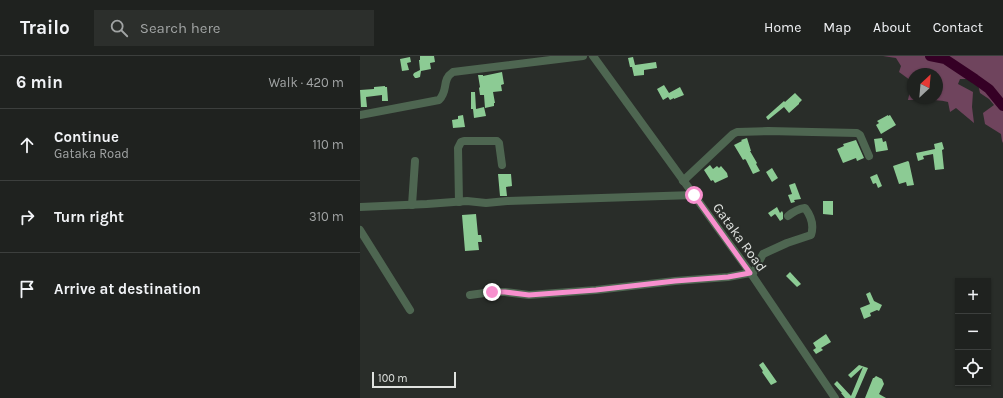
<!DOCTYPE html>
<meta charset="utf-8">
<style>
body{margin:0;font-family:Karla,sans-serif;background:#2c2f2c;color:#f1f3f6}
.controls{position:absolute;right:12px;bottom:12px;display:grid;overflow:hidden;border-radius:0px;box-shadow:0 1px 3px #0004}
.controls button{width:36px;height:36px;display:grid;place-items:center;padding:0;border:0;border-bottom:1px solid #3c3f3d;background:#1f221f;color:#f1f3f6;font:20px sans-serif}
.compass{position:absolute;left:547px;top:12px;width:36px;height:36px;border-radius:50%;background:#1f221f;box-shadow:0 1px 3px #0004;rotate:26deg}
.scale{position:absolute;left:12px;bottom:10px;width:84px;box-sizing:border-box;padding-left:4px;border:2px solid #dfe2df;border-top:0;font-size:11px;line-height:14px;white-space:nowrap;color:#dfe2df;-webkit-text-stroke:3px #292d29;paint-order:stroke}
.stop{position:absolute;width:12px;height:12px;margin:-9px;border:3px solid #f790ce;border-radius:50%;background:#fff}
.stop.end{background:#f790ce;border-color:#fff;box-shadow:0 1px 4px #0008}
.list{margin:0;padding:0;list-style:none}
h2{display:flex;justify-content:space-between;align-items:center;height:52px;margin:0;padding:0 16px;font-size:17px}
h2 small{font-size:13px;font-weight:400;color:#a1a4a4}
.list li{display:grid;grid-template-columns:26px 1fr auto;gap:12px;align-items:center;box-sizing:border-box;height:72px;padding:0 16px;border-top:1px solid #3c3f3d}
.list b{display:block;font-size:15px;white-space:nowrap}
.list p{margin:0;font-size:13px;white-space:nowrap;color:#a1a4a4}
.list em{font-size:13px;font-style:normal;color:#a1a4a4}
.icon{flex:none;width:22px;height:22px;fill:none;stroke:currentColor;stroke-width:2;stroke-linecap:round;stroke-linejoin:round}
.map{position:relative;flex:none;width:643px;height:342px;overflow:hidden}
header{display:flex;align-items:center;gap:24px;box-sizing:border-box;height:56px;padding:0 20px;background:#1f221f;border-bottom:1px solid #3c3f3d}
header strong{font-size:19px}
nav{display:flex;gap:22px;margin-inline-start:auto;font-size:14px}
.search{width:280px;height:36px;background:#2c2f2c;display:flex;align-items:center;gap:10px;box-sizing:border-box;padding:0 14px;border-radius:0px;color:#a1a4a4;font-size:15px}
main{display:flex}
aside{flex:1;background:#1f221f}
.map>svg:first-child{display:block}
.green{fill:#6f445d;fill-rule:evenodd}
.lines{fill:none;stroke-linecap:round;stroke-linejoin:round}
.river{stroke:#350025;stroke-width:10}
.building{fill:#8ccb94}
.minor{stroke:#4e6651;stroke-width:8}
.route{stroke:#f790ce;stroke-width:5}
.labels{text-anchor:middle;stroke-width:4;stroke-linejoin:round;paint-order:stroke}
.street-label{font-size:14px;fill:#dfe2df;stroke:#292d29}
</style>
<header>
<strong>Trailo</strong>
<div class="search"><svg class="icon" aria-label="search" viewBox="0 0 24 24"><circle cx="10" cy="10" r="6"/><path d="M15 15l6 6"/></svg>Search here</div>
<nav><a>Home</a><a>Map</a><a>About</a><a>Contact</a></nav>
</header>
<main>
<aside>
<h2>6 min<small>Walk · 420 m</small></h2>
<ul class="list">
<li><svg class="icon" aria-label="ahead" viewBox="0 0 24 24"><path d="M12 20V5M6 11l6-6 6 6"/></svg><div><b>Continue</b><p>Gataka Road</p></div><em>110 m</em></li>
<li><svg class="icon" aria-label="right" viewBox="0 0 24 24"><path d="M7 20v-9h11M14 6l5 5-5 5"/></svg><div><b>Turn right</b></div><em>310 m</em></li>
<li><svg class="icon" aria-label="arrive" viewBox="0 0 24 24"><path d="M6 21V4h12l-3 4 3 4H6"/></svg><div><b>Arrive at destination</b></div></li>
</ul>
</aside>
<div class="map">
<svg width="643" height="342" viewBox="0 0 643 342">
<rect width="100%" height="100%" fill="#292d29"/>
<path class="green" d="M523 0H643V87L642 85 641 78 625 68 623 57 634 49 629 43 620 37 616 19 606 23H600L598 28 613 36 612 51 614 67 596 52 590 56 588 46C575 43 561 44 548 44L551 30 550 24 539 16 541 10 536 2ZM553 18H577V42H553Z"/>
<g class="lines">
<path class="river" d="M570 0 585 3 615 23 629 33 643 50"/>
</g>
<g class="building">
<path d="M60 0H74L75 6 70 7 71 13 61 15 60 21 57 22H55L53 19 54 17 60 14 59 4H60Z"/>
<path d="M50 1 51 6 47 7 49 14 42 15 40 3Z"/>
<path d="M273 1 275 9 296 6 297 12 284 14V19L274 20 272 11H270L268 2Z"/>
<path d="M142 16 144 28 141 29 142 35 133 36 135 47H134V50L125 52 124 39H120L119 32 120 31 118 19H123V20Z"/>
<path d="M304 29 309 37 320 31 324 39 314 43V42L310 44 308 41 303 44 297 33Z"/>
<path d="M25 30V31H27L28 45H22V39L6 41 7 51H1L0 34 14 33V31Z"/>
<path d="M111 36H115L116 53 124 51 126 60 114 62 113 53H111Z"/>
<path d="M435 37 442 44 439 47V48L429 57 424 51 408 64 406 61 424 45 425 46Z"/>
<path d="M103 59 105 71 93 72 92 64 98 63V60Z"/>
<path d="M528 59V60L530 59 536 69 521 78 516 69 519 67 517 65Z"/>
<path d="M387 82 391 95H390L397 107 396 108 400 115 393 118 386 104 385 103 383 104 374 89 382 85 381 84Z"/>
<path d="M522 82 523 86 526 85 528 94 516 96 514 83Z"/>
<path d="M496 84 504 102 497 105 496 102 483 107 477 93 484 90 483 88Z"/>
<path d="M582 86 584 93 582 94 584 113 575 114 573 98 563 100 564 103 558 105 556 97 575 93 574 88Z"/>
<path d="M548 105 549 106 554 129 547 130 546 126 539 128 533 110Z"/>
<path d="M350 109 353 113 357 110 359 112 361 110 367 117 368 121 355 127 353 124 351 125 344 114Z"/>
<path d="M412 112 418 122 412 126 406 116Z"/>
<path d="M138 118H151L152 130 146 131 147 140H140Z"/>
<path d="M517 118 522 130 518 132 516 127 513 128 510 121Z"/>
<path d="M435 127 441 143 434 144 435 146 431 147 428 139 432 138 429 129Z"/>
<path d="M463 145H473V159L463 158Z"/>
<path d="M417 151 420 157 422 155 423 157V163L420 165 416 159 415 158 411 161 408 157Z"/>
<path d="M116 158 118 179H121L122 186H118L119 194 105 195 102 159Z"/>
<path d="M430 216 441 228 437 231 426 220Z"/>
<path d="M510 236 514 245 522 249 519 255 517 254 510 257 511 260 504 263 500 252 510 248 506 238Z"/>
<path d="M466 278 471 286 461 292 463 294 456 298 453 294 456 292 453 287Z"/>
<path d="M403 306 417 326 411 329 402 316 403 315 399 309Z"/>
<path d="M499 309 508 312 495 342H485L481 337H482L474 328 477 325 491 340 503 311 491 322 488 319Z"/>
<path d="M516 320 522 323 524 328 519 338 526 342H505L513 322H514Z"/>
</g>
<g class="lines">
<g class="minor">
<path d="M233 0 392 219 475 342"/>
<path d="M0 59 79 44C89 34 81 24 93 16L223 0"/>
<path d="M323 125 373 78 377 76 408 75 497 77 500 79 509 100"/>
<path d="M99 146 98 92 101 86 104 85H137L139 87 142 109"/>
<path d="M52 149 55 105"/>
<path d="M0 151 67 148 107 145 126 147 147 145 334 139"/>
<path d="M0 174 50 254"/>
<path d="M392 219 403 198 427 187 451 179C454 170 451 160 445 152 438 153 434 155 428 160"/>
<path d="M110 239 132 236H145L169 239 236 234 315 225 368 221 390 217"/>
</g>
</g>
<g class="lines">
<path class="route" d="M132 236H145L169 239 236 234 315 225 368 221 390 217 334 139"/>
</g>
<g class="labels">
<g class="street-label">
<text transform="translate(380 181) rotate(54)" y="5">Gataka Road</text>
</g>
</g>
</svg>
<div class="controls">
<button>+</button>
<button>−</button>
<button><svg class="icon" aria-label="locate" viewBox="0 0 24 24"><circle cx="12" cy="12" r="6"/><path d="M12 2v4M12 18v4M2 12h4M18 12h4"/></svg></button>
</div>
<svg class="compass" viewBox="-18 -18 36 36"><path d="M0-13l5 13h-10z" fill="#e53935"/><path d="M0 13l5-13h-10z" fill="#a1a4a4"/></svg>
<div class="scale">100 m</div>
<div class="stop" style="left:334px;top:139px"></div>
<div class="stop end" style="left:132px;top:236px"></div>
</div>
</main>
